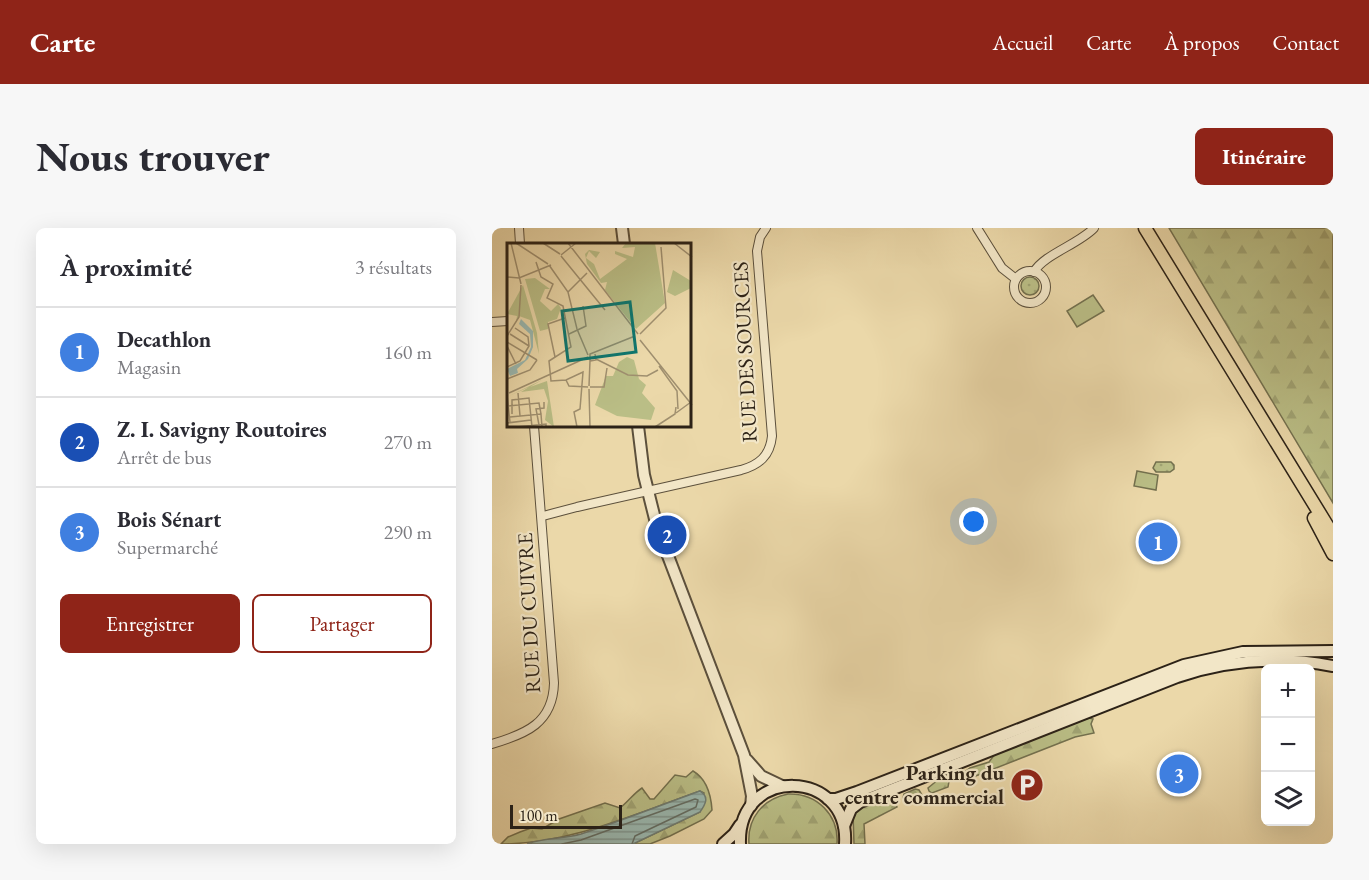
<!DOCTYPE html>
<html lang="fr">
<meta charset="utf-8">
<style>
body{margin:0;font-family:"EB Garamond",serif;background:#f7f7f7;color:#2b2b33}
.controls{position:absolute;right:18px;bottom:18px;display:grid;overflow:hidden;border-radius:9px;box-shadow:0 6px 24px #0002}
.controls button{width:54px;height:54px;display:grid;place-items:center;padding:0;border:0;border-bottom:2px solid #e1e1e2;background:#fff;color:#2b2b33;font:30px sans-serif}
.scale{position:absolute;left:18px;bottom:15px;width:112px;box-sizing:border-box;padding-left:6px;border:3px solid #2c2217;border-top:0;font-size:16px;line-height:21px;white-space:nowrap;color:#2c2217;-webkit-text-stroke:4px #f2e6c7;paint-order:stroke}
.you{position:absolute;left:482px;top:294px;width:21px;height:21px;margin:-15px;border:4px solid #fff;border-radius:50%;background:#1a73e8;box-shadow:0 0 0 9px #1a73e833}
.badge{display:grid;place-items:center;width:39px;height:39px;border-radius:50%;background:#8f2418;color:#fff;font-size:20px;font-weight:700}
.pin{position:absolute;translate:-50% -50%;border:3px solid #fff;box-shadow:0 2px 6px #0006}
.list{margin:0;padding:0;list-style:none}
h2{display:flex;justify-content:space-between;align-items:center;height:78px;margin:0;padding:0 24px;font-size:26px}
h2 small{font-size:20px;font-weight:400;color:#7c7c81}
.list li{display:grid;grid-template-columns:39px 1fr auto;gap:18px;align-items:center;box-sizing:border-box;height:90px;padding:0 24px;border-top:2px solid #e1e1e2}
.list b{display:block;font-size:22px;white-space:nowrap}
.list p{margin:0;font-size:20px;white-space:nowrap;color:#7c7c81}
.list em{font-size:20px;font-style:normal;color:#7c7c81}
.actions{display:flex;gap:12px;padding:18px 24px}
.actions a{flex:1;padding:14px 0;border:2px solid #8f2418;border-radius:9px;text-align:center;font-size:21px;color:#8f2418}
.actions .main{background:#8f2418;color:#fff}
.icon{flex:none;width:33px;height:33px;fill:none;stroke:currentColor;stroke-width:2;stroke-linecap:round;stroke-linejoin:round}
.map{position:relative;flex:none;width:841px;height:616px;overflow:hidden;border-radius:9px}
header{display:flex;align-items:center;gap:36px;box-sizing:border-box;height:84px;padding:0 30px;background:#8f2418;color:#fff}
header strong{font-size:28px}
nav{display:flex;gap:33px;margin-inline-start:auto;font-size:21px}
.intro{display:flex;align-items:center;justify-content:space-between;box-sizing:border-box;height:144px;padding:0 36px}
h1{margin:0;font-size:42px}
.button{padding:15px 27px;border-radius:9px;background:#8f2418;color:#fff;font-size:21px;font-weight:700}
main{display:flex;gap:36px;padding:0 36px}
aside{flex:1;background:#fff;border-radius:9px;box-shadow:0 6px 24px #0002}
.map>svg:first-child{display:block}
.grass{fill:url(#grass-dots);stroke:#73704e;stroke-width:1.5}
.forest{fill:url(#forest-firs);stroke:#73704e;stroke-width:1.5}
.garden{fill:#babe86;stroke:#73704e;stroke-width:1.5}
.water{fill:url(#water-rules);stroke:#6e7c73;stroke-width:1.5}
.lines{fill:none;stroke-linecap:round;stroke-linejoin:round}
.shore{stroke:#636d64;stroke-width:1.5}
.minor-casing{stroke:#5c503c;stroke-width:10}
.tertiary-casing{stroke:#5c503c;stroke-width:14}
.secondary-casing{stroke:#2c2217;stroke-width:14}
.primary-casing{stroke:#2c2217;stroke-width:15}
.minor{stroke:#f2e6c7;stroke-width:8}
.tertiary{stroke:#f2e6c7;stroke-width:10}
.secondary{stroke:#f2e6c7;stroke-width:10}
.primary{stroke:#ebd8a9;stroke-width:12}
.labels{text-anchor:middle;stroke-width:4.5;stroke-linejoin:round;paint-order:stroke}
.street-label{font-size:21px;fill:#2c2217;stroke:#f2e6c7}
.poi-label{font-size:21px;font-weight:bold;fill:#2c2217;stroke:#f2e6c7;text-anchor:end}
.inset-road{fill:none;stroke:#9f8f6f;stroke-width:1.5}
.view{fill:#0f766e;fill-opacity:0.15;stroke:#0f766e;stroke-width:3}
.inset-edge{fill:none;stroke:#2c2217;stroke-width:3}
</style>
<header>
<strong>Carte</strong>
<nav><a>Accueil</a><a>Carte</a><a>À propos</a><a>Contact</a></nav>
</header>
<div class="intro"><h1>Nous trouver</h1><a class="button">Itinéraire</a></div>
<main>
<aside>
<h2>À proximité<small>3 résultats</small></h2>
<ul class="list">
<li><span class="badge" style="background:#3f7fe0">1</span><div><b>Decathlon</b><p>Magasin</p></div><em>160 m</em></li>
<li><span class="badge" style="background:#1a4fb4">2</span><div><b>Z. I. Savigny Routoires</b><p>Arrêt de bus</p></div><em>270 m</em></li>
<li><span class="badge" style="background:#3f7fe0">3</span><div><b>Bois Sénart</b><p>Supermarché</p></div><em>290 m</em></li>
</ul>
<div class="actions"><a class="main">Enregistrer</a><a>Partager</a></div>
</aside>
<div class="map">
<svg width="841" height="616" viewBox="0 0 841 616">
<defs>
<pattern id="grass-dots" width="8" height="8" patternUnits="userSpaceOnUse" patternTransform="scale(1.5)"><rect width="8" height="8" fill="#babe86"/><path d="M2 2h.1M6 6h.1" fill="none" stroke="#a0a373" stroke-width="1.8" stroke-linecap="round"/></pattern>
<pattern id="forest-firs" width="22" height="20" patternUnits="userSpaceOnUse" patternTransform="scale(1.5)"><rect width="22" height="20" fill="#babe86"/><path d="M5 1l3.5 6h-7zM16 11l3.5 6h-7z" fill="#a0a373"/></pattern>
<pattern id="water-rules" width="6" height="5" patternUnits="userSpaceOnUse" patternTransform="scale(1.5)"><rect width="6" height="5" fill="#9ab8b0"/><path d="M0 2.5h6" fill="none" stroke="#7e958e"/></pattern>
</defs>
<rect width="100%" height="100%" fill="#ebd8a9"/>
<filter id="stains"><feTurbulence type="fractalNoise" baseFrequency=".00333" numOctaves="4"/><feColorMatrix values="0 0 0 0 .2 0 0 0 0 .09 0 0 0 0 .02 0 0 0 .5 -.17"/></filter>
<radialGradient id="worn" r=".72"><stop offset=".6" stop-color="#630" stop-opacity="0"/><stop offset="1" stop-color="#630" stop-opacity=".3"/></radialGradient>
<g class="grass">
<circle cx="538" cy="58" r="9"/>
<path d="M664 234H679L682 237V241L678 244H664L661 240Z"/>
</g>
<g class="forest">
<path d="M677 0H841V275Z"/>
<path d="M597 490 601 491 599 496 602 505 583 509 471 553 469 547 478 540 497 534 503 526 543 506Z"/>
<path d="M201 543C215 551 219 567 220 582L212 591 178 608 158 616H141L208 584 212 565 208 563C143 586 78 616 9 616L16 609 28 604 39 600 50 601 67 591 113 575 128 580C136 574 142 565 150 560L158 571H162L183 547 194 549Z"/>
<path d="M447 551 457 553 456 559 440 565 437 563 436 560Z"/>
<path d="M423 561 427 562 430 567 415 575 411 570 412 566Z"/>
<path d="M296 566C325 565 347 587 345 616H257C255 590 271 571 296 566Z"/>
<path d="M395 570H401L405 579 372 596 373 616H362L361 585C369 575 384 573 395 570Z"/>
</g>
<g class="garden">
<path d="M601 67 612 83 585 99 575 83Z"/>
<path d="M645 243 666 247 664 262 642 258Z"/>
</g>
<path class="water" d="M208 563C218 569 213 577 208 584L141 616H35C50 610 72 611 89 606 129 593 169 577 208 563Z"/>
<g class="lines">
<path class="shore" d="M70 616 89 612 203 571 206 572 204 579 143 608 140 616"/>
<defs>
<g id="minor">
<path d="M27 0 28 16"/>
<path d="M485 0 510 40 524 51"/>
<circle cx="538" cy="59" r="16"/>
<path d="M542 44C551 27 587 16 602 0"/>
<path d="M0 94 16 93"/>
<path d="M51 288 85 279 249 242C267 237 278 228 280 208L265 23 268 9 274 0"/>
<path d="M0 516C34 506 61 495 62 455L42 198"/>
</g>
<g id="tertiary">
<path d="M130 0 132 16"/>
<path d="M146 198 152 247 165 299 252 527 260 568 259 578"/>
<path d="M255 532 269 548 290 558"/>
</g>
<g id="secondary">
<path d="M336 571H344L365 564 692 437 751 424 841 423"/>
<path d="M352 598 359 581 368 574 685 449C736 432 788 428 841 438"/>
<path d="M231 616 242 606 248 597"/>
<path d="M248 616C245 537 358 540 353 616"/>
</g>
<g id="primary">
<path d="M653 0 841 307"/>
<path d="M822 290 841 326"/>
</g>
</defs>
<use href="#minor" class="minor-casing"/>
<use href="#tertiary" class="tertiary-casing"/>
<use href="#secondary" class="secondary-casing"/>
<use href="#primary" class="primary-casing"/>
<use href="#minor" class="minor"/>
<use href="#tertiary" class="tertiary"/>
<use href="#secondary" class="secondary"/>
<use href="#primary" class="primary"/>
</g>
<defs>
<symbol id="parking-disc" viewBox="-11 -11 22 22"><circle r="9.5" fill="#8f2418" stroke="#f2e6c7"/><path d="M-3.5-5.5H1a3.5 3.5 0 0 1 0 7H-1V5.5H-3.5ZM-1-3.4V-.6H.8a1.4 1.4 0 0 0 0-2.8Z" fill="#fff"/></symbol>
</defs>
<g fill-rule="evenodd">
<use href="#parking-disc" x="516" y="538" width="38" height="38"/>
</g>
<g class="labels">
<g class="street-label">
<text transform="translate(253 124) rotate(-93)" y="7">RUE DES SOURCES</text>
<text transform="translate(37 385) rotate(-93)" y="7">RUE DU CUIVRE</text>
</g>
<g class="poi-label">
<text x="512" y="552">Parking du<tspan x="512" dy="24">centre commercial</tspan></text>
</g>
</g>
<g transform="translate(15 15)">
<rect width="184" height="184" fill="#ebd8a9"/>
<path d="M119 0H148L158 60 129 86 98 47 100 39 94 40 80 21 78 11 82 7 93 9 89 15 82 8 79 15 87 21 93 36 120 16 108 11V8L126 14 128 4 115 5ZM166 27 184 38V45L168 53 160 49ZM28 35 43 46H38L33 58 44 68 51 61 54 65 50 76 41 79V86L33 88 18 36ZM16 42 30 90 32 111 23 77 12 73 9 79 10 73 0 71ZM120 114 127 117 132 136 139 142 135 150 148 165 144 177 110 173 88 162 99 133H106L112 119ZM35 137 23 144 40 138 47 184 38 177 41 158 37 146 14 149 22 144 2 153Z" fill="#babe86"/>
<path d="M14 76 26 88V104L21 116 10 126 11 130 3 133 0 126 18 117 24 104 23 91 12 81Z" fill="#9ab8b0"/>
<path class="inset-road" d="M4 0 14 41M9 0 41 21M36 0 53 11M61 0 131 91M167 0 185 14M54 12 69 0M54 13 98 67M29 19 34 34 46 41 40 55 56 63 64 104 42 118 44 138 59 137 76 129 73 166 67 169 70 184M42 22 61 49 70 86 81 112M0 34 12 35 44 22M61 49 80 30M3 91 22 103M62 91 79 83 76 63M133 91 159 65 154 4M0 93 12 74 14 42M133 97 185 162M0 99 30 117M0 103 9 121M88 111 89 117 83 118V111L128 93M48 114 41 81 58 75M89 116 121 132 140 133 151 127M152 123 170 148 171 166M0 124 13 118 22 103 21 94 8 85M0 136 23 127 30 117M59 137 62 143 81 144M82 143 83 118M83 144H97L100 125M82 146 83 184M2 150 81 114M11 150 13 173M0 152 3 179M0 163 32 160 34 171M169 170 184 159M5 171V157L22 155 25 184M3 174 34 171 35 184M0 180 24 177M32 182 29 166 37 165V159M9 184 39 181V184M148 184 168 171 169 164"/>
<path class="view" d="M123 59 129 109 61 118 55 68Z"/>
<rect width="184" height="184" class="inset-edge"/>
</g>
<rect width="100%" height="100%" filter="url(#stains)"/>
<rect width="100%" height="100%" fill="url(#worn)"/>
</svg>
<div class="controls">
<button>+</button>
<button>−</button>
<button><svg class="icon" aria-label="layers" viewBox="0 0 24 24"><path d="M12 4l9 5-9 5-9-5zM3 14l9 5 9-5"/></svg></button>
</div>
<div class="scale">100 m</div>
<div class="you"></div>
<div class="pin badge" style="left:666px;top:314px;background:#3f7fe0">1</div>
<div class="pin badge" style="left:175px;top:307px;background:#1a4fb4">2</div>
<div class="pin badge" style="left:687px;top:546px;background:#3f7fe0">3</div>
</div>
</main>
